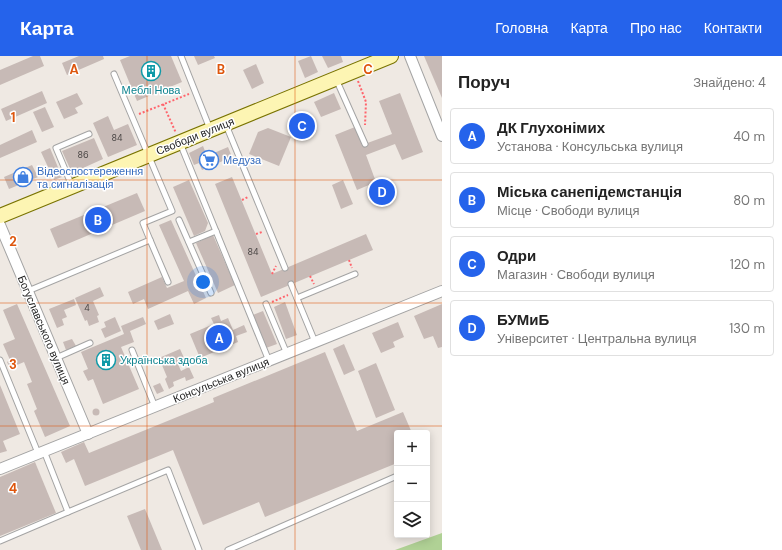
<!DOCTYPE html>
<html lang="uk">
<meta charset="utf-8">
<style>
body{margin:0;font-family:"DM Sans",sans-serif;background:#f2f2f2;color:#222}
.controls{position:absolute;right:12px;bottom:12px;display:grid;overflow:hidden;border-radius:4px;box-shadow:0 2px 10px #0003}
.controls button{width:36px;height:36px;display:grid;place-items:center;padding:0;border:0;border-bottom:1px solid #e0e0e0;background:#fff;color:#222;font:20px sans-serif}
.you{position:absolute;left:203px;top:226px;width:14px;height:14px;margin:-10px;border:3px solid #fff;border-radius:50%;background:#1a73e8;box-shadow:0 0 0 6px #1a73e833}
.badge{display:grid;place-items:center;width:26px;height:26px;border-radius:50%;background:#2563eb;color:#fff;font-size:13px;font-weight:700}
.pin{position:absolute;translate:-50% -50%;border:2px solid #fff;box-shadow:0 1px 4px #0006}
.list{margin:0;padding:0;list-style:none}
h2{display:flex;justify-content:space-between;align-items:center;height:52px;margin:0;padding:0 16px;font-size:17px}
h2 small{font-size:13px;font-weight:400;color:#767676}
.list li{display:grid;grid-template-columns:26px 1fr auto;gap:12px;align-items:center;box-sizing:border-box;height:56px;margin:0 8px 8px;padding:0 8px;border:1px solid #e0e0e0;border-radius:4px}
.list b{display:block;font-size:15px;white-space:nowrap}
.list p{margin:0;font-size:13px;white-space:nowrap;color:#767676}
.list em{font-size:13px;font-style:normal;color:#767676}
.icon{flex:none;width:22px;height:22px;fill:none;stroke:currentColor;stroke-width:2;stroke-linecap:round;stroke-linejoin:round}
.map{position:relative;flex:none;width:442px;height:494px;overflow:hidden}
header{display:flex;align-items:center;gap:24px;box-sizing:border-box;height:56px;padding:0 20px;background:#2563eb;color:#fff}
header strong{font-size:19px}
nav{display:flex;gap:22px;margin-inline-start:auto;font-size:14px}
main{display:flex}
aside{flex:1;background:#fff}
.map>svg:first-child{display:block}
.forest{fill:#b0d195}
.building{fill:#c7bab6}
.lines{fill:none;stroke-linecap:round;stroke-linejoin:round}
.service-casing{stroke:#a4a4a4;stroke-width:7}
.minor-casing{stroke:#a4a4a4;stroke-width:12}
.secondary-casing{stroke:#797300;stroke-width:16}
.path{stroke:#ff646c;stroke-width:2;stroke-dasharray:2 2;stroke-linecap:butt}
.service{stroke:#fff;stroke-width:5}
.minor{stroke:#fff;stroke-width:10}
.secondary{stroke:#fdf5b3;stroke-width:14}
.grid{fill:none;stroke:#de560d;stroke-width:1;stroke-opacity:0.55}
.labels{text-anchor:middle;stroke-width:3;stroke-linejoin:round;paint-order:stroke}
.number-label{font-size:9px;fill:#484443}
.culture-label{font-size:11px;fill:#0d838f;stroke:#fff}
.street-label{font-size:11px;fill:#1d1d1d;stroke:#fff}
.shop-label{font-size:11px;fill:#366cbe;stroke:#fff;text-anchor:start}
.grid-label{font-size:13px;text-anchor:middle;font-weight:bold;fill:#de560d;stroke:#fff;stroke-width:3;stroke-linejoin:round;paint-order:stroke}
</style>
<header>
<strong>Карта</strong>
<nav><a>Головна</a><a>Карта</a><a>Про нас</a><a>Контакти</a></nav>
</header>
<main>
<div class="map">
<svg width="442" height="494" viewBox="0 0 442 494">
<rect width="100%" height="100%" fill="#efe9e3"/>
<path class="forest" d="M442 477V494H395Z"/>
<g class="building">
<path d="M33 0H40L44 10 0 29V14Z"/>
<path d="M79 0H103L104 3 67 19 62 7Z"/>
<path d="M130 0H171L182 26 137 45 120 4Z"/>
<path d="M194 0H214L215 2 198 9Z"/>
<path d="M311 0 318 16 305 22 298 5Z"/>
<path d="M322 0H341L343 6 328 12Z"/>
<path d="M424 0H442V42Z"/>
<path d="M256 8 264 27 252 33 243 14Z"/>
<path d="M42 35 47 47 6 65 1 53Z"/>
<path d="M77 37 83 48 75 52 78 57 64 63 56 46Z"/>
<path d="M334 37 341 53 321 61 314 46Z"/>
<path d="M400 37 423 96 402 104 395 88 366 99 376 126 357 134 335 79 355 71 362 89 392 78 379 45Z"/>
<path d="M45 51 54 71 42 76 33 56Z"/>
<path d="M304 55 313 76 300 82 294 68 299 57Z"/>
<path d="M108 60 114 74 128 68 137 89 108 101 93 67Z"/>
<path d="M268 72 291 81 279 110 249 98 258 76Z"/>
<path d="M32 74 37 86 0 102V89Z"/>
<path d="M94 82 103 103 72 117 62 95Z"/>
<path d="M203 90 207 100 228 91 232 101 202 114 199 107 194 109 189 97Z"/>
<path d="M50 92 62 121 54 124 41 96Z"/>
<path d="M32 109 38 121 9 133 4 121Z"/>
<path d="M232 121 272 218 366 178 373 194 261 241 215 128Z"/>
<path d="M189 124 208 167 205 175 194 180 173 131Z"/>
<path d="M343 124 353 148 341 153 332 129Z"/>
<path d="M137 137 145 155 58 192 50 173Z"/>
<path d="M171 164 206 242 194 248 188 235 148 253 144 243 133 248 128 236 162 221 167 232 184 225 159 169Z"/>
<path d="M213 179 235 229 218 237 196 187Z"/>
<path d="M100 231 104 240 93 245 99 259 97 260 99 266 89 270 87 264 85 265 75 242Z"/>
<path d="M74 243 76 249 64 254 67 261 62 263 64 269 57 272 49 253Z"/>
<path d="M285 246 297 279 286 283 274 251Z"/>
<path d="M17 248 70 370 45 381 34 355 37 353 27 328 32 326 24 306 10 312 7 306 10 304 3 288 15 283 3 254Z"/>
<path d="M442 248V291L438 292 433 280 424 283 414 260Z"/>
<path d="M263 255 277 288 266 292 253 259Z"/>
<path d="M170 258 174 268 158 274 154 265Z"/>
<path d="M219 259 221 265 228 262 233 274 244 269 247 276 236 280 238 286 200 302 190 278 214 268 211 262Z"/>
<path d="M115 261 121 275 105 282 101 273 106 271 104 266Z"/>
<path d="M143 261 146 268 130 275 134 286 121 291 139 333 103 348 93 323 88 325 83 315 88 313 81 296 124 278 121 270Z"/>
<path d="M398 266 404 281 393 286 395 291 381 297 372 277Z"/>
<path d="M72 283 76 290 66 294 63 286Z"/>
<path d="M344 288 355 314 344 319 333 293Z"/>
<path d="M180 293 185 304 178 308 181 315 189 311 194 322 186 325 185 321 173 326 174 330 169 333 165 323 167 321 159 302Z"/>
<path d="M325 296 357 375 403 356 412 377H397V407L265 461 259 446 203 469 173 394 85 430 74 403 66 407 61 396 84 386 89 397 214 346 213 342Z"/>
<path d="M376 307 395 354 376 362 358 315Z"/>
<path d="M160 327 164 335 157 338 153 330Z"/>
<path d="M0 329 20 378 3 385 7 395 0 397Z"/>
<circle cx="96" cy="356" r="3.5"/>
<path d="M35 406 56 457 0 480V421Z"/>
<path d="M145 453 162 494H141L127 460Z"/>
</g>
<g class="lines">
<defs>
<g id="service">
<path d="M181 0 210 73"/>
<path d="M336 23 365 88"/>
<path d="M226 69 285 212"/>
<path d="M180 87 269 305"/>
<path d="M72 130 56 92 89 78"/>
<path d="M179 164 211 237"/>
<path d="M150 184 168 226"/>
<path d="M189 186 216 175"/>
<path d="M291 228 315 286"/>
<path d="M28 235 150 184 143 167 172 155 114 18"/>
<path d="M297 242 355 218"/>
<path d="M266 248 287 298"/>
<path d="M132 294 155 351"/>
<path d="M56 302 90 287"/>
<path d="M0 304 38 397"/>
<path d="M44 395 68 456 168 414 199 494"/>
<path d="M0 485 68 456"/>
<path d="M228 494 397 420"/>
</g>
<g id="minor">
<path d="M410 0 442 80"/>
<path d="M0 169 88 378"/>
<path d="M0 413 442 235"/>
</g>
<path id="secondary" d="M0 160 391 0"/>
</defs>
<use href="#service" class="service-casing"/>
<use href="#minor" class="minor-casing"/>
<use href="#secondary" class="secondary-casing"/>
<g class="path">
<path d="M358 25 366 46 365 69"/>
<path d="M163 48 176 77"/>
<path d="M139 58 189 38"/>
<path d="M242 144 248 141"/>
<path d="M256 178 262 176"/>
<path d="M349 204 352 212"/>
<path d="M272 218 276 210"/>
<path d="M310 220 314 228"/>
<path d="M272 246 288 239"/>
</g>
<use href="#service" class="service"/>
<use href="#minor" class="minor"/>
<use href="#secondary" class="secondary"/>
</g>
<path class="grid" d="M147 0V494M295 0V494M0 124H442M0 247H442M0 370H442"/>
<defs>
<symbol id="building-ring" viewBox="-11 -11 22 22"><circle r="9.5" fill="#fff" stroke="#0f9aa8" stroke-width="1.5"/><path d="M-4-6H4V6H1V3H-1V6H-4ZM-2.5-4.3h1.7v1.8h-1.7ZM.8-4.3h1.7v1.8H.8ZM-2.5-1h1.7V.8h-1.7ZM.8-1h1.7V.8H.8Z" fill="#0f9aa8"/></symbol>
<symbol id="supermarket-ring" viewBox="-11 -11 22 22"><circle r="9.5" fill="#fff" stroke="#3f7fe0" stroke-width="1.5"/><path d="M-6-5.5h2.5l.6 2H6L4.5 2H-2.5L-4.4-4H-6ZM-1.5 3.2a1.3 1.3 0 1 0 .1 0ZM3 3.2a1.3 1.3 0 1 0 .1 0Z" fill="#3f7fe0"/></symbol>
<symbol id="shop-ring" viewBox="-11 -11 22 22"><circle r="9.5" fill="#fff" stroke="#3f7fe0" stroke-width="1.5"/><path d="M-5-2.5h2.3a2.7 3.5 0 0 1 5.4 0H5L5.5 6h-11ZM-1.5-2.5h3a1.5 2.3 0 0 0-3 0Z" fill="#3f7fe0"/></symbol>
</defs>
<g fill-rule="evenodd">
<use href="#building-ring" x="140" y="4" width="22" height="22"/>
<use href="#supermarket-ring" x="198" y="93" width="22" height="22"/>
<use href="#shop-ring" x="12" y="110" width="22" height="22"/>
<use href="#building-ring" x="95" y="293" width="22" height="22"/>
</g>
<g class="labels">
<g class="number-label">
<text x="117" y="85">84</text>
<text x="83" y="102">86</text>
<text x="253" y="199">84</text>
<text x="87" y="255">4</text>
</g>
<g class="culture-label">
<text x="151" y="38">Меблі Нова</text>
<text x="120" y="308" text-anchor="start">Українська здоба</text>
</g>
<g class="street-label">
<text transform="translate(195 80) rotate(-22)" y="4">Свободи вулиця</text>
<text transform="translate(44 274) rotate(67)" y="4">Богуславського вулиця</text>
<text transform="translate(221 324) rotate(-22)" y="4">Консульська вулиця</text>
</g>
<g class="shop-label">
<text x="223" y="108">Медуза</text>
<text x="37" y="119">Відеоспостереження<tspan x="37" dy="13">та сигналізація</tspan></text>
</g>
</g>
<g class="grid-label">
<text x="74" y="18">A</text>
<text x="221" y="18">B</text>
<text x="368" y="18">C</text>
<text x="13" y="66">1</text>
<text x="13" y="190">2</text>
<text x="13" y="313">3</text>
<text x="13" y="437">4</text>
</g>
</svg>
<div class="controls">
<button>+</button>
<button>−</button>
<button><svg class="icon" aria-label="layers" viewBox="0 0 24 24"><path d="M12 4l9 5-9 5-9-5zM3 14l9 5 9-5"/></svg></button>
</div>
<div class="you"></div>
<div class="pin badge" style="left:219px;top:282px">A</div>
<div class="pin badge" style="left:98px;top:164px">B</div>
<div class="pin badge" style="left:302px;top:70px">C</div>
<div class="pin badge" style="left:382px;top:136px">D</div>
</div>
<aside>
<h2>Поруч<small>Знайдено: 4</small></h2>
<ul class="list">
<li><span class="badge">A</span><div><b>ДК Глухонімих</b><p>Установа · Консульська вулиця</p></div><em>40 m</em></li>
<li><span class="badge">B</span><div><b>Міська санепідемстанція</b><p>Місце · Свободи вулиця</p></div><em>80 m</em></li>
<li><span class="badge">C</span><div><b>Одри</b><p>Магазин · Свободи вулиця</p></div><em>120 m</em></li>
<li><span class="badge">D</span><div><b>БУМиБ</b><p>Університет · Центральна вулиця</p></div><em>130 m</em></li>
</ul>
</aside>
</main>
